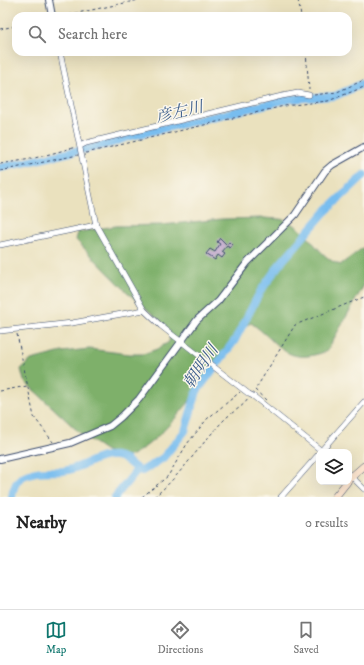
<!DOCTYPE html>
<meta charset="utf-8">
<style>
body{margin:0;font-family:"IM FELL DW Pica","Noto Serif JP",serif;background:#f2f2f2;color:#222}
.controls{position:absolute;right:12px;bottom:12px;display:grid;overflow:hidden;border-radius:8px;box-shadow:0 4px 16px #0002}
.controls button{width:36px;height:36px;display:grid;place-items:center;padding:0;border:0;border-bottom:1px solid #e0e0e0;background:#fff;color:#222;font:20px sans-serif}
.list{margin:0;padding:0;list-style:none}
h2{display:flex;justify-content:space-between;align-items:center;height:52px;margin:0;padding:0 16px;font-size:17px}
h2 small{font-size:13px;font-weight:400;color:#767676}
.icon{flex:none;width:22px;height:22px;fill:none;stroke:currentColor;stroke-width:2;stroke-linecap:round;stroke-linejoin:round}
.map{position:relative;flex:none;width:364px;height:497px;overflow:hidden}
.search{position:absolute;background:#fff;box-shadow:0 4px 16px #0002;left:12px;right:12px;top:12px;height:44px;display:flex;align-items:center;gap:10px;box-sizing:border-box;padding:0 14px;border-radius:12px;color:#767676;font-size:15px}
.sheet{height:112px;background:#fff}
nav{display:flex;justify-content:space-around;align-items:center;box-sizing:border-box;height:56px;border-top:1px solid #e0e0e0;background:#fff;font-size:11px;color:#767676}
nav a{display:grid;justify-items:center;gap:2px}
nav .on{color:#0f766e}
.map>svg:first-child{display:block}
.forest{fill:#7eb06a;stroke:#4c7064}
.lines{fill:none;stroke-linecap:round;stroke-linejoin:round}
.river{stroke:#78bdef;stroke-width:8}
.building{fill:#b89ec7}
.minor-casing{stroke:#3a4a6c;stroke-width:6}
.tertiary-casing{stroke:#3a4a6c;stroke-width:8}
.secondary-casing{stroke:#3a4a6c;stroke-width:8}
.path{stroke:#3a4a6c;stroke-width:1;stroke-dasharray:3 3;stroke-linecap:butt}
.minor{stroke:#fff;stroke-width:5}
.tertiary{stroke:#fff;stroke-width:6}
.secondary{stroke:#fce5cf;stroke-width:7}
.minor-bridge-casing{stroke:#3a4a6c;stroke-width:6;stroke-linecap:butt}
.minor-bridge{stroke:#fff;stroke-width:5}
.labels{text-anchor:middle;stroke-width:3;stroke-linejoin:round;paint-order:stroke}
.water-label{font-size:16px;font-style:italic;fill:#375a8a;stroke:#fbf7ec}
</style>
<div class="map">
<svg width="364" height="497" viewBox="0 0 364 497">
<rect width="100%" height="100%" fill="#fbf7ec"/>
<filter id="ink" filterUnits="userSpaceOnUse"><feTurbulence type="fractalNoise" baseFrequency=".025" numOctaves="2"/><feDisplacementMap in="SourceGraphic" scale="8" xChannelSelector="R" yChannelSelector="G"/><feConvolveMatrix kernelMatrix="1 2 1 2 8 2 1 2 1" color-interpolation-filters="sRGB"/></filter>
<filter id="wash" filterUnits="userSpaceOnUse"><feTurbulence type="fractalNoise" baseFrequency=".012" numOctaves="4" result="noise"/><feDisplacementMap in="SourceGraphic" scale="16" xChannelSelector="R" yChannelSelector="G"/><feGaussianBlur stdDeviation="0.9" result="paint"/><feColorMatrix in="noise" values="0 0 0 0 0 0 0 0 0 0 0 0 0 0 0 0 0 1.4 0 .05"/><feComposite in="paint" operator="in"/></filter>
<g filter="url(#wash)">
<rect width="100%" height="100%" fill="#eae1be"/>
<path class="forest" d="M265 218C271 219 281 218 287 221 309 230 318 257 340 265L364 247V285L327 351C285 367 281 344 251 323 235 329 230 344 221 357 203 386 163 440 132 455 128 457 122 457 117 458L81 434 24 381 21 369 31 360 62 352 89 349 129 354H143L157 349 169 342 170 333 164 324 128 293 76 240 78 232 116 226 162 225 222 219Z"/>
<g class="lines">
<g class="river">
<path d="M0 168 112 143 131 136 289 99 335 96 364 83"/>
<path d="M12 497C13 488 17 478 26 475 38 469 51 472 63 471 81 469 98 454 116 456 130 458 131 469 142 471L163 458 185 431 197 391 235 340 260 292 279 265 325 212 364 175"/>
<path d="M115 497 137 470"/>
</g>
</g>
<g id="blocks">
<path class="building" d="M220 238 227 245 229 242 232 245 230 248 227 246 222 252 225 254 222 258 218 255 215 260 206 254 210 249 215 252 220 244 217 242Z"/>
</g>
</g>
<g filter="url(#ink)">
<use href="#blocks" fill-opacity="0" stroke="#3a4a6c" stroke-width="1"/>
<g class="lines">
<defs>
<g id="minor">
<path d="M60 52 96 225 144 310 161 326 249 394"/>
<path d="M80 146 86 143 282 96 298 93 309 95"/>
<path d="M0 245 96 225"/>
<path d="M0 331 72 323 144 310"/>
<path d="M253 396 323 452"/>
<path d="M320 452 364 402"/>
<path d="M349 474 364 489"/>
<path d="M281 497 319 454"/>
</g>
<g id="tertiary">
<path d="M49 0 52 16"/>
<path d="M0 459 70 443 110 426 121 417 139 399 197 320 218 301 247 263 295 215 325 171 332 165 364 147"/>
</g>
<g id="secondary">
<path d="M349 479 364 466"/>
<path d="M335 497 347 482"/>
</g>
</defs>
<use href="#minor" class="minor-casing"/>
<use href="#tertiary" class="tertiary-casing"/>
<use href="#secondary" class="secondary-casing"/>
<g class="path">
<path d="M298 0 301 16"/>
<path d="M63 16 139 0"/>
<path d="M0 29 16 26"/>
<path d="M306 52 309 89"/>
<path d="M314 95 337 92 364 80"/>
<path d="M86 153 284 106 328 101 364 87"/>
<path d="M0 164 31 159 76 147"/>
<path d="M0 171 78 155"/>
<path d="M17 334 34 417 53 442"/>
<path d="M0 391 27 386"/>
<path d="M266 400 255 390 295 325 364 297"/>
<path d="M142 497 168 476 187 444 207 419 240 392"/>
<path d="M154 497C181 475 199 446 223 421 231 412 242 408 248 399"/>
</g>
<use href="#minor" class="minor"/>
<use href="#tertiary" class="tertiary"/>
<use href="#secondary" class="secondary"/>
<defs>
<path id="minor-bridge" d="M249 394 253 396"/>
</defs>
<use href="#minor-bridge" class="minor-bridge-casing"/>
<use href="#minor-bridge" class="minor-bridge"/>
</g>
</g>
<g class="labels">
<g class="water-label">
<text transform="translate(179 111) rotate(-13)" y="6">彦左川</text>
<text transform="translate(200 366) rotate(-56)" y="6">朝明川</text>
</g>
</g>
</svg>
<div class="controls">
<button><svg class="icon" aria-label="layers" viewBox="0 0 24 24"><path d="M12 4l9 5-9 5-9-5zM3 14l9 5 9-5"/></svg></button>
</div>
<div class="search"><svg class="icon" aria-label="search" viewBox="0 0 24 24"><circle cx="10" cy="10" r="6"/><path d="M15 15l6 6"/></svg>Search here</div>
</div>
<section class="sheet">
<h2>Nearby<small>0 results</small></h2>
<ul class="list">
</ul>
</section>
<nav>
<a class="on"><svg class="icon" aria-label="map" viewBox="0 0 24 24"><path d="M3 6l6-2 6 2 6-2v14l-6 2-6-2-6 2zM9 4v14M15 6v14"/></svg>Map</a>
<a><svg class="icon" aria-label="directions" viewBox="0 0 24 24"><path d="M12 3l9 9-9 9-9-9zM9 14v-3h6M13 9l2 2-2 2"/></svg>Directions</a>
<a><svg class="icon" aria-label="saved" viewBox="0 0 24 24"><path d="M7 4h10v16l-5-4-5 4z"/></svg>Saved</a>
</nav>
